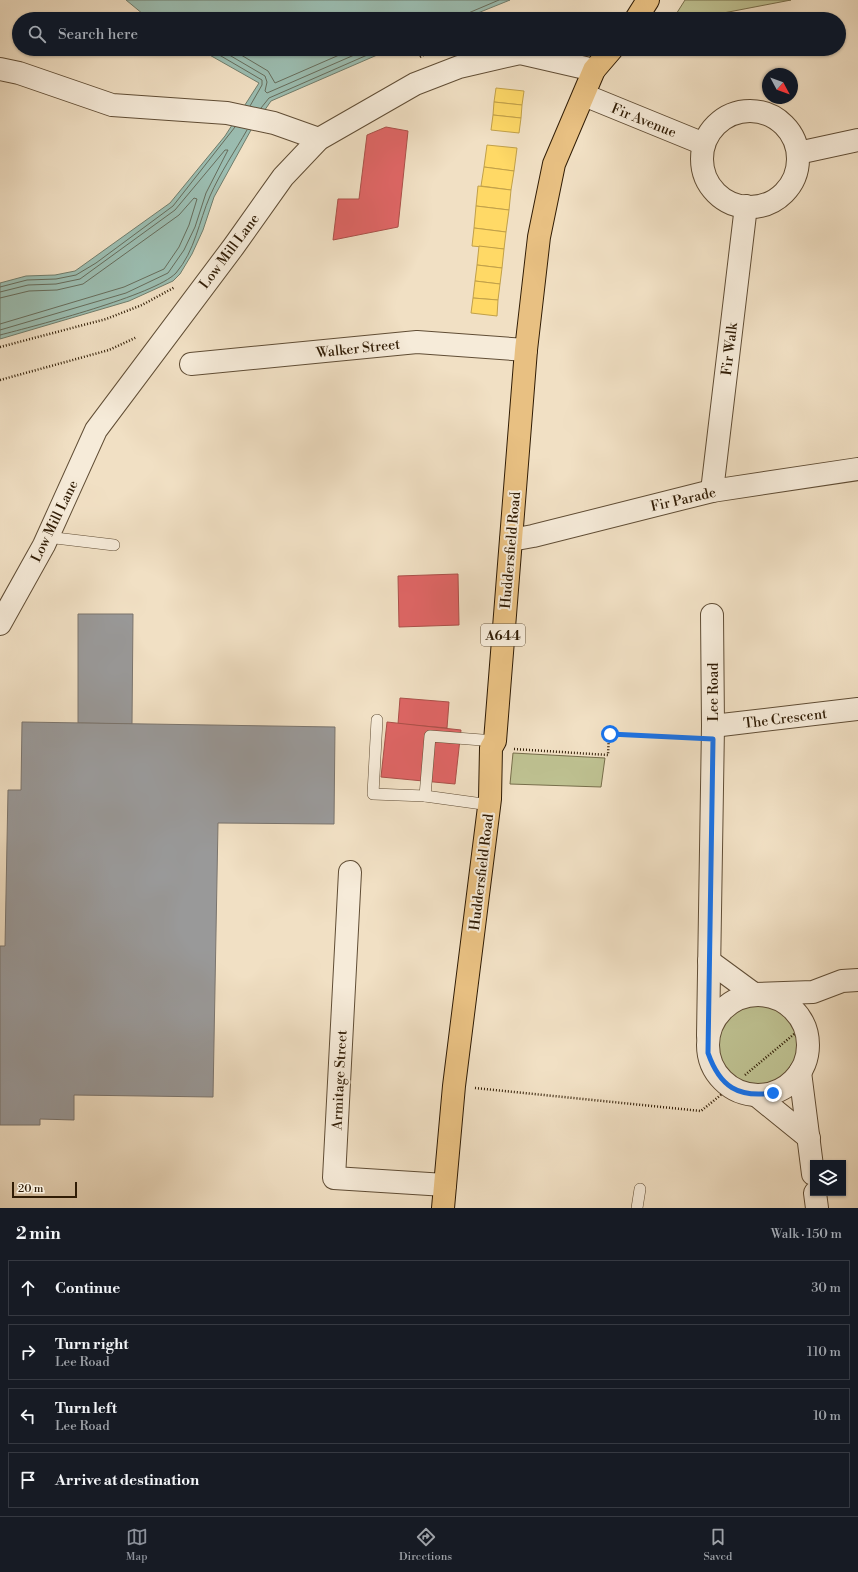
<!DOCTYPE html>
<meta charset="utf-8">
<style>
body{margin:0;font-family:"Libre Bodoni",serif;background:#20242c;color:#f1f3f6}
.controls{position:absolute;right:12px;bottom:12px;display:grid;overflow:hidden;border-radius:0px;box-shadow:0 1px 3px #0004}
.controls button{width:36px;height:36px;display:grid;place-items:center;padding:0;border:0;border-bottom:1px solid #363941;background:#171b24;color:#f1f3f6;font:20px sans-serif}
.compass{position:absolute;left:762px;top:68px;width:36px;height:36px;border-radius:50%;background:#171b24;box-shadow:0 1px 3px #0004;rotate:131deg}
.scale{position:absolute;left:12px;bottom:10px;width:65px;box-sizing:border-box;padding-left:4px;border:2px solid #301c05;border-top:0;font-size:11px;line-height:14px;white-space:nowrap;color:#301c05;-webkit-text-stroke:3px #f6ebd9;paint-order:stroke}
.stop{position:absolute;width:12px;height:12px;margin:-9px;border:3px solid #1a73e8;border-radius:50%;background:#fff}
.stop.end{background:#1a73e8;border-color:#fff;box-shadow:0 1px 4px #0008}
.list{margin:0;padding:0;list-style:none}
h2{display:flex;justify-content:space-between;align-items:center;height:52px;margin:0;padding:0 16px;font-size:17px}
h2 small{font-size:13px;font-weight:400;color:#9ea1a6}
.list li{display:grid;grid-template-columns:26px 1fr auto;gap:12px;align-items:center;box-sizing:border-box;height:56px;margin:0 8px 8px;padding:0 8px;border:1px solid #363941;border-radius:0px}
.list b{display:block;font-size:15px;white-space:nowrap}
.list p{margin:0;font-size:13px;white-space:nowrap;color:#9ea1a6}
.list em{font-size:13px;font-style:normal;color:#9ea1a6}
.icon{flex:none;width:22px;height:22px;fill:none;stroke:currentColor;stroke-width:2;stroke-linecap:round;stroke-linejoin:round}
.map{position:relative;flex:none;width:858px;height:1208px;overflow:hidden}
.search{position:absolute;background:#171b24;box-shadow:0 1px 3px #0004;left:12px;right:12px;top:12px;height:44px;display:flex;align-items:center;gap:10px;box-sizing:border-box;padding:0 14px;border-radius:22px;color:#9ea1a6;font-size:15px}
.sheet{height:308px;background:#171b24}
nav{display:flex;justify-content:space-around;align-items:center;box-sizing:border-box;height:56px;border-top:1px solid #363941;background:#171b24;font-size:11px;color:#9ea1a6}
nav a{display:grid;justify-items:center;gap:2px}
nav .on{color:#8c9099}
.map>svg:first-child{display:block}
.green{fill:#bec191;stroke:#776e4b}
.water{fill:#9bbdb1;stroke:#707d6c}
.homes{fill:#ffd966;stroke:#c1a049}
.shops{fill:#e06666;stroke:#ab5049}
.industry{fill:#999;stroke:#7a746d}
.lines{fill:none;stroke-linecap:round;stroke-linejoin:round}
.shore{stroke:#666c5b;stroke-width:1}
.lane-casing{stroke:#604d35;stroke-width:12}
.street-casing{stroke:#604d35;stroke-width:24}
.highway-casing{stroke:#301c05;stroke-width:24}
.path{stroke:#301c05;stroke-width:2.5;stroke-dasharray:1 2;stroke-linecap:butt}
.lane{stroke:#f6ebd9;stroke-width:11}
.street{stroke:#f6ebd9;stroke-width:22}
.highway{stroke:#e8c082;stroke-width:22}
.route{stroke:#1a73e8;stroke-width:5}
.labels{text-anchor:middle;stroke-width:4;stroke-linejoin:round;paint-order:stroke}
.shield{fill:#f6ebd9;stroke:#6b5a45;stroke-width:1}
.shield-label{font-size:13px;font-weight:bold;fill:#301c05}
.street-label{font-size:14px;fill:#301c05;stroke:#f6ebd9}
</style>
<div class="map">
<svg width="858" height="1208" viewBox="0 0 858 1208">
<rect width="100%" height="100%" fill="#f1e0c4"/>
<filter id="stains"><feTurbulence type="fractalNoise" baseFrequency=".005" numOctaves="4"/><feColorMatrix values="0 0 0 0 .2 0 0 0 0 .09 0 0 0 0 .02 0 0 0 .5 -.17"/></filter>
<radialGradient id="worn" r=".72"><stop offset=".6" stop-color="#630" stop-opacity="0"/><stop offset="1" stop-color="#630" stop-opacity=".3"/></radialGradient>
<g class="green">
<path d="M685 0H791L692 19H673Z"/>
<path d="M513 753 605 758 601 787 510 784Z"/>
<circle cx="758" cy="1045" r="50"/>
</g>
<g class="water">
<path d="M126 0H510L463 19H149Z"/>
<path d="M199 49H391L271 101 251 130 214 197 203 230 192 254 180 274 173 281 129 301 0 339V283L26 276 55 275 75 271 170 203 225 136 259 83Z"/>
</g>
<g class="homes">
<path d="M496 88 524 91 522 105 494 102Z"/>
<path d="M494 102 522 105 521 118 493 115Z"/>
<path d="M493 115 521 118 519 133 491 130Z"/>
<path d="M487 145 517 148 514 171 484 167Z"/>
<path d="M484 167 514 171 511 190 481 186Z"/>
<path d="M478 186 511 190 509 210 476 206Z"/>
<path d="M476 206 509 210 506 232 474 228Z"/>
<path d="M474 228 506 232 504 249 472 246Z"/>
<path d="M479 246 504 249 502 268 477 265Z"/>
<path d="M477 265 502 268 500 284 475 281Z"/>
<path d="M475 281 500 284 498 300 473 298Z"/>
<path d="M473 298 498 300 497 316 471 313Z"/>
</g>
<g class="shops">
<path d="M386 127 408 131 398 227 333 240 338 199H359L367 135Z"/>
<path d="M458 574 459 625 399 627 398 576Z"/>
<path d="M400 698 449 702 447 728 398 724Z"/>
<path d="M387 722 461 730 455 784 381 777Z"/>
</g>
<g class="industry">
<path d="M78 614H133L132 724 78 723Z"/>
<path d="M22 722 335 727 334 824 218 823 213 1097 74 1095V1120L40 1119V1125H0V946H5L8 790H21Z"/>
</g>
<g class="lines">
<g class="shore">
<path d="M463 19 466 14 499 0"/>
<path d="M209 49 262 80V85L250 106"/>
<path d="M219 49 265 76 267 82 265 91 267 93 368 49"/>
<path d="M231 49 268 71 275 83 353 49"/>
<path d="M261 108 269 98 381 49"/>
<path d="M0 287 27 280 56 279 76 275 96 263 173 206 235 127"/>
<path d="M0 292 28 285 56 284 80 279 175 210 225 150H228L206 193 195 227 184 250 168 273 126 293 0 330"/>
<path d="M0 298 29 291 57 290 83 284 179 215 194 198 197 199 189 225 179 247 164 269 124 287 0 324"/>
<path d="M0 335C35 326 155 295 176 273 195 251 199 221 210 196 220 173 235 151 247 130"/>
</g>
<defs>
<g id="lane">
<path d="M47 537 114 545"/>
<path d="M377 720 373 794 425 796 490 805"/>
<path d="M425 796 430 736 495 741"/>
<path d="M637 1208 640 1189"/>
</g>
<g id="street">
<path d="M0 69 19 73 112 105 227 113 274 123 319 139"/>
<path d="M584 95 704 144"/>
<circle cx="750" cy="159" r="48"/>
<path d="M798 153 858 140"/>
<path d="M191 364 417 342 526 350"/>
<path d="M712 491 746 206"/>
<path d="M511 540 533 536 712 491 858 469"/>
<path d="M0 624 44 545 96 430 234 246 283 177 319 139 415 84 459 67 520 53 594 70"/>
<path d="M713 726 858 709"/>
<path d="M350 872 334 1178 445 1185"/>
<path d="M709 961 754 994 813 992 842 981 858 980"/>
<circle cx="758" cy="1045" r="50"/>
<path d="M708 1036 713 726 712 615"/>
<path d="M800 1072 813 1174"/>
<path d="M756 1095 809 1138"/>
<path d="M815 1193 817 1208"/>
</g>
<g id="highway">
<path d="M636 19 648 0"/>
<path d="M443 1208 454 1086 490 799 491 748 495 741 526 350 539 237 554 164 594 70 612 49"/>
</g>
</defs>
<use href="#lane" class="lane-casing"/>
<use href="#street" class="street-casing"/>
<use href="#highway" class="highway-casing"/>
<g class="path">
<path d="M483 19 485 18"/>
<path d="M420 57 433 49"/>
<path d="M0 347 106 319 142 305 175 287"/>
<path d="M0 380 109 350 137 337"/>
<path d="M514 749 608 755 609 734 692 738"/>
<path d="M745 1075 805 1025"/>
<path d="M475 1088 701 1111 738 1081"/>
</g>
<use href="#lane" class="lane"/>
<use href="#street" class="street"/>
<use href="#highway" class="highway"/>
</g>
<g class="lines">
<path class="route" d="M610 734 713 739 708 1053C720 1087 738 1098 773 1093"/>
</g>
<g class="labels">
<rect class="shield" x="481" y="624" width="44" height="22" rx="3"/>
<g class="shield-label">
<text x="503" y="640">A644</text>
</g>
<g class="street-label">
<text transform="translate(644 120) rotate(22)" y="5">Fir Avenue</text>
<text transform="translate(229 251) rotate(-53)" y="5">Low Mill Lane</text>
<text transform="translate(358 348) rotate(-6)" y="5">Walker Street</text>
<text transform="translate(729 349) rotate(-83)" y="5">Fir Walk</text>
<text transform="translate(683 499) rotate(-13)" y="5">Fir Parade</text>
<text transform="translate(54 521) rotate(-64)" y="5">Low Mill Lane</text>
<text transform="translate(510 550) rotate(-85)" y="5">Huddersfield Road</text>
<text transform="translate(713 692) rotate(-90)" y="5">Lee Road</text>
<text transform="translate(785 718) rotate(-7)" y="5">The Crescent</text>
<text transform="translate(481 872) rotate(-83)" y="5">Huddersfield Road</text>
<text transform="translate(339 1080) rotate(-87)" y="5">Armitage Street</text>
</g>
</g>
<rect width="100%" height="100%" filter="url(#stains)"/>
<rect width="100%" height="100%" fill="url(#worn)"/>
</svg>
<div class="controls">
<button><svg class="icon" aria-label="layers" viewBox="0 0 24 24"><path d="M12 4l9 5-9 5-9-5zM3 14l9 5 9-5"/></svg></button>
</div>
<svg class="compass" viewBox="-18 -18 36 36"><path d="M0-13l5 13h-10z" fill="#e53935"/><path d="M0 13l5-13h-10z" fill="#9ea1a6"/></svg>
<div class="scale">20 m</div>
<div class="stop" style="left:610px;top:734px"></div>
<div class="stop end" style="left:773px;top:1093px"></div>
<div class="search"><svg class="icon" aria-label="search" viewBox="0 0 24 24"><circle cx="10" cy="10" r="6"/><path d="M15 15l6 6"/></svg>Search here</div>
</div>
<section class="sheet">
<h2>2 min<small>Walk · 150 m</small></h2>
<ul class="list">
<li><svg class="icon" aria-label="ahead" viewBox="0 0 24 24"><path d="M12 20V5M6 11l6-6 6 6"/></svg><div><b>Continue</b></div><em>30 m</em></li>
<li><svg class="icon" aria-label="right" viewBox="0 0 24 24"><path d="M7 20v-9h11M14 6l5 5-5 5"/></svg><div><b>Turn right</b><p>Lee Road</p></div><em>110 m</em></li>
<li><svg class="icon" aria-label="left" viewBox="0 0 24 24"><path d="M17 20v-9H6M10 6l-5 5 5 5"/></svg><div><b>Turn left</b><p>Lee Road</p></div><em>10 m</em></li>
<li><svg class="icon" aria-label="arrive" viewBox="0 0 24 24"><path d="M6 21V4h12l-3 4 3 4H6"/></svg><div><b>Arrive at destination</b></div></li>
</ul>
</section>
<nav>
<a class="on"><svg class="icon" aria-label="map" viewBox="0 0 24 24"><path d="M3 6l6-2 6 2 6-2v14l-6 2-6-2-6 2zM9 4v14M15 6v14"/></svg>Map</a>
<a><svg class="icon" aria-label="directions" viewBox="0 0 24 24"><path d="M12 3l9 9-9 9-9-9zM9 14v-3h6M13 9l2 2-2 2"/></svg>Directions</a>
<a><svg class="icon" aria-label="saved" viewBox="0 0 24 24"><path d="M7 4h10v16l-5-4-5 4z"/></svg>Saved</a>
</nav>
